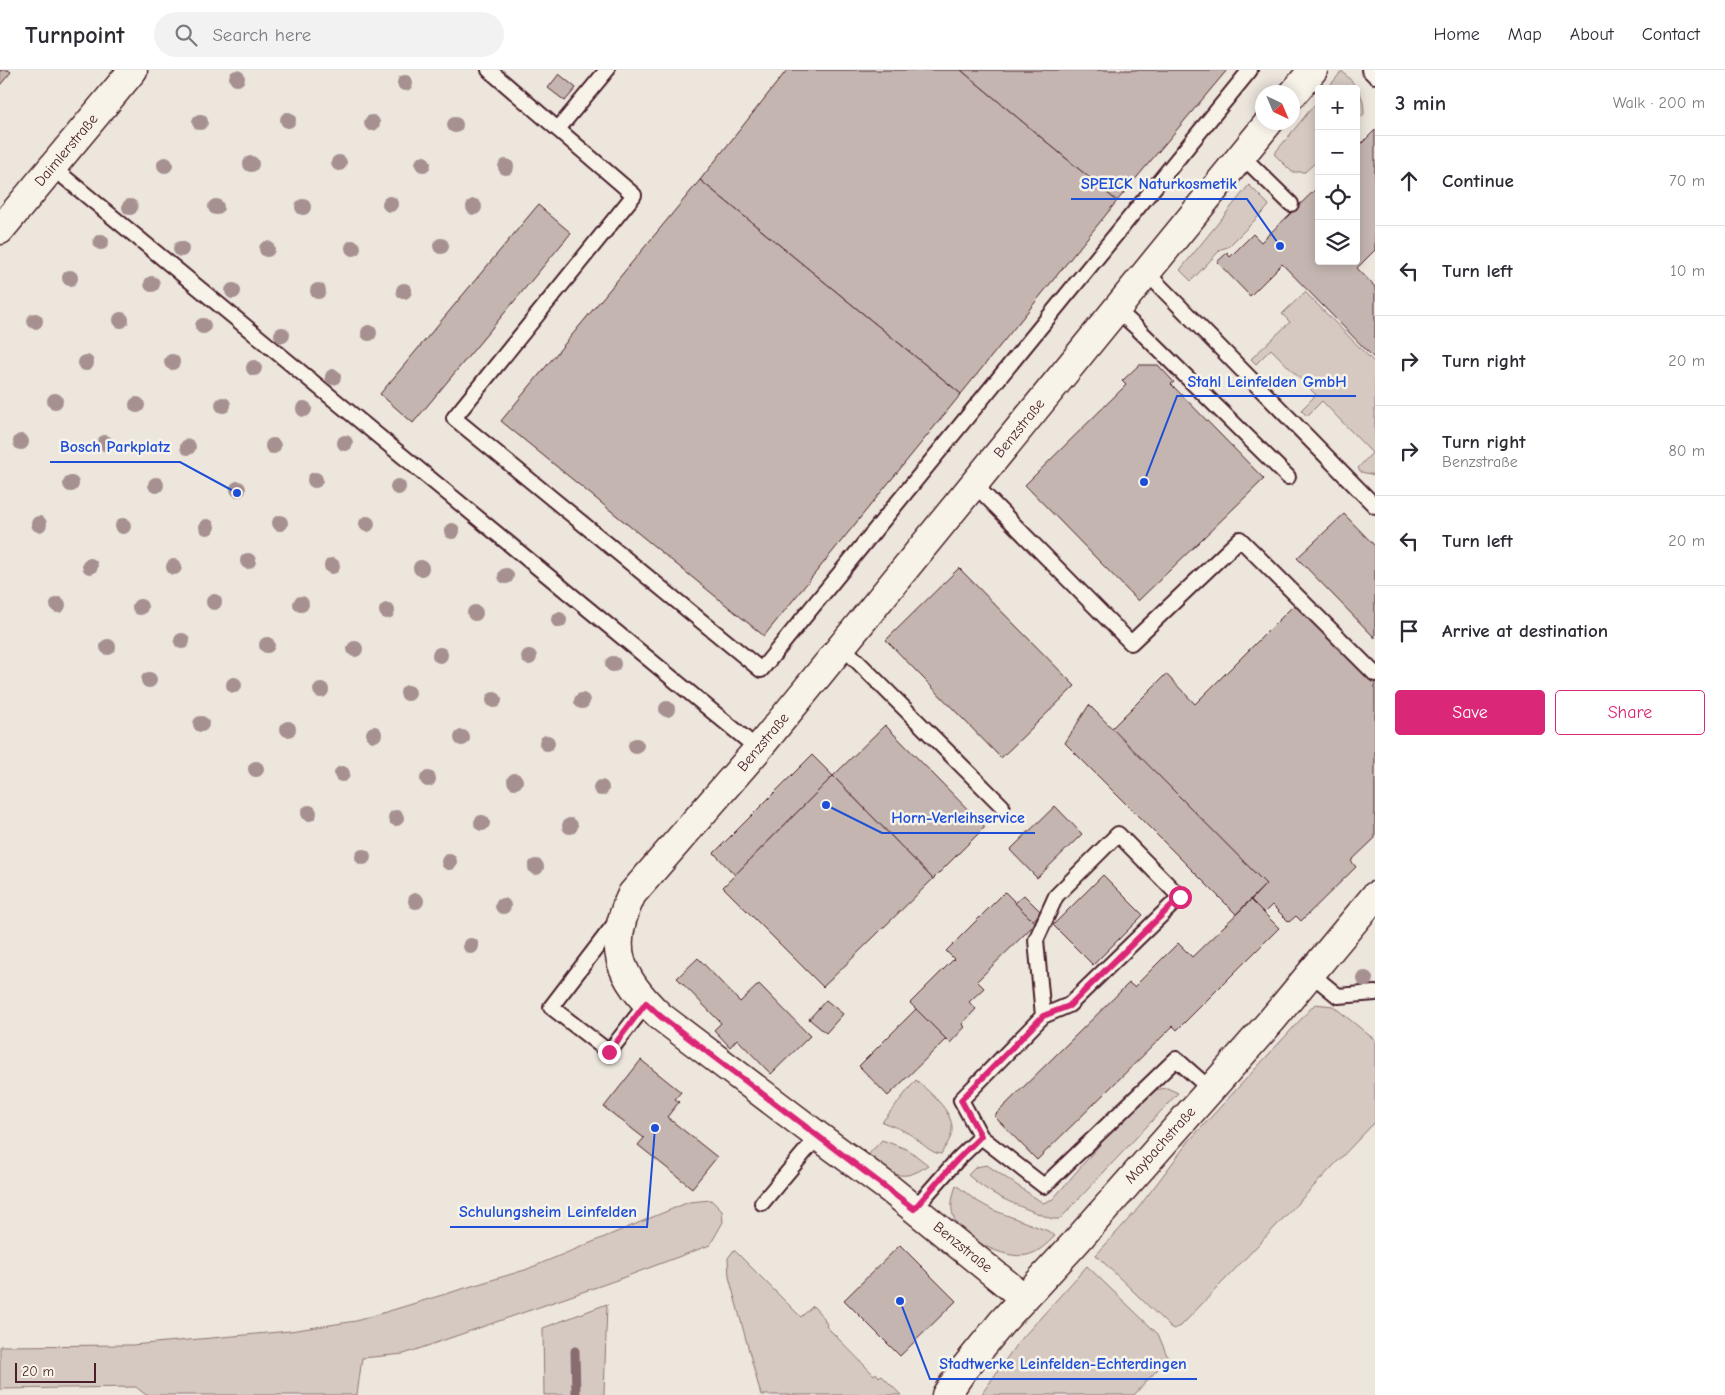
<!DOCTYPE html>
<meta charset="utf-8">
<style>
body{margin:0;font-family:"Comic Neue",sans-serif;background:#f2f2f3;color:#2b2b33}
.controls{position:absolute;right:15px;top:15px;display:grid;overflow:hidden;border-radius:5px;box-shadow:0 2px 12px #0003}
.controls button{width:45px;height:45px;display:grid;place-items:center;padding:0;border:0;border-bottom:1px solid #e1e1e2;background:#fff;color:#2b2b33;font:25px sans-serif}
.compass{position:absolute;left:1255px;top:15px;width:45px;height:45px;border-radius:50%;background:#fff;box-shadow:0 2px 12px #0003;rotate:136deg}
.scale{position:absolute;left:15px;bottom:12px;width:81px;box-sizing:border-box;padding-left:5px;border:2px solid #4a1f2b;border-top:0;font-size:14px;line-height:18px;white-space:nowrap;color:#4a1f2b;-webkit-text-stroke:4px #f7f3e8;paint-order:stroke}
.stop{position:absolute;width:15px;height:15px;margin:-11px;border:4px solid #db2777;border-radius:50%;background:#fff}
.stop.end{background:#db2777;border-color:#fff;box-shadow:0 1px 5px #0008}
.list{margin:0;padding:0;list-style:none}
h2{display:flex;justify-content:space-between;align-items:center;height:65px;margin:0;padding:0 20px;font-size:21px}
h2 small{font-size:16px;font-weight:400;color:#7c7c81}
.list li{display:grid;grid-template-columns:32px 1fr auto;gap:15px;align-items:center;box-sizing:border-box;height:90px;padding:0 20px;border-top:1px solid #e1e1e2}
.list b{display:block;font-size:19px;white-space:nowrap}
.list p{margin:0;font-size:16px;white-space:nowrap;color:#7c7c81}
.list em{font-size:16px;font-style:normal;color:#7c7c81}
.actions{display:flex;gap:10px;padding:15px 20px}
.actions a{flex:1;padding:11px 0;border:1px solid #db2777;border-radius:5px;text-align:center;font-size:18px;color:#db2777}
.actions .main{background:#db2777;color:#fff}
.icon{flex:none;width:28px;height:28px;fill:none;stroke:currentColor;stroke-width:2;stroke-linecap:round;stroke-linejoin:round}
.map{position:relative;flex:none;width:1375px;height:1325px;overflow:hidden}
header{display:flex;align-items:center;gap:30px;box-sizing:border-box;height:70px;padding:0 25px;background:#fff;border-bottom:1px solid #e1e1e2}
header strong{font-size:24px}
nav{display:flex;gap:28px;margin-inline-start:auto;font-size:18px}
.search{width:350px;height:45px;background:#f2f2f3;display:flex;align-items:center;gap:12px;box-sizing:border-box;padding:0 18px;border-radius:28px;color:#7c7c81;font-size:19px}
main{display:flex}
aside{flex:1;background:#fff}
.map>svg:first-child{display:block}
.green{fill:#d5c9c2;stroke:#907476}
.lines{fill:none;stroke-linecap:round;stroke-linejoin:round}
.stream{stroke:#896c6f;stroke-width:9}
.building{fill:#c4b5b0;stroke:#4a1f2b}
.lane-casing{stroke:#4a1f2b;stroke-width:18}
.street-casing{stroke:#4a1f2b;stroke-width:31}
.secondary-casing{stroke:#4a1f2b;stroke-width:31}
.lane{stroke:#f7f3e8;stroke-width:14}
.street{stroke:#f7f3e8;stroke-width:28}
.secondary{stroke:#f7f3e8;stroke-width:28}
.tree{fill:#a69090}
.route{stroke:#db2777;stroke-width:6}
.labels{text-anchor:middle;stroke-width:5;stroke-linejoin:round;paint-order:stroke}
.street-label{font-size:15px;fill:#4a1f2b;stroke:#f7f3e8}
.leader{fill:none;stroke:#1d4ed8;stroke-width:2}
.callout-dot{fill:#1d4ed8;stroke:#f7f3e8;stroke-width:2}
.callout-label{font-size:16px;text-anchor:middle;font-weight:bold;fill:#1d4ed8;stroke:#f7f3e8;stroke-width:5;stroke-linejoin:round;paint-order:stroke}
</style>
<header>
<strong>Turnpoint</strong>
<div class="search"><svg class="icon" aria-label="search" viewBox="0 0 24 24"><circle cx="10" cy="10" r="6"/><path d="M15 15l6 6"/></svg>Search here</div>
<nav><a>Home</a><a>Map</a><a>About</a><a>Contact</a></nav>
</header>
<main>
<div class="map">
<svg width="1375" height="1325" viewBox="0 0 1375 1325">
<rect width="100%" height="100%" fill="#ece6dd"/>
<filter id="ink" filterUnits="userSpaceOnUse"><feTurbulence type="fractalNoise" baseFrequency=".02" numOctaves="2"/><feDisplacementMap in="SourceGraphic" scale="10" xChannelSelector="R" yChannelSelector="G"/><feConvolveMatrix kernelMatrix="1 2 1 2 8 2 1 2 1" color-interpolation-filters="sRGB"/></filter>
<g filter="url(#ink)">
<g class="green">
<path d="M1342 1C1356 16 1364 22 1364 44L1356 51V19H1327Z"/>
<path d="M1319 29V89L1305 102H1292L1274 84Z"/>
<path d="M1249 115 1269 135 1268 137 1228 177 1221 179 1191 211 1180 200Z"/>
<path d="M1305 222 1375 293V405L1361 402 1358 398 1372 383 1322 331 1307 346 1301 340 1316 325 1271 279 1256 294 1251 289 1290 252 1282 244Z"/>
<path d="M1315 934 1333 936 1375 970V1052L1181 1256 1174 1259 1170 1257 1096 1185 1136 1141 1189 1071Z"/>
<path d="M916 1010C930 1023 958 1044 951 1066 949 1072 944 1078 941 1084 929 1083 921 1071 911 1065 902 1059 892 1056 882 1052Z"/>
<path d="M1167 1018 1178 1023 1060 1149H1052C1020 1136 995 1129 968 1105L976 1097 987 1095 1043 1133 1053 1129 1146 1021Z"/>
<path d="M882 1070 909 1080 928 1095C903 1114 888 1104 867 1086Z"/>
<path d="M956 1115 975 1130 993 1140 1048 1161 1055 1166C1046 1175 1039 1182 1027 1185 1005 1190 959 1168 953 1145 950 1135 953 1126 956 1115Z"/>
<path d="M711 1130 722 1141 723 1152 710 1175 614 1211 404 1284 362 1288 357 1325H146L136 1317 0 1319V1276L132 1275 290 1261 356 1251 525 1200 689 1132Z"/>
<path d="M734 1180 801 1247 813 1236 825 1249 824 1250 827 1254 826 1256 874 1305 876 1303 879 1307 881 1305 901 1325H761L729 1207 728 1188Z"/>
<path d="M1087 1196 1158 1264 1168 1288 1134 1325H981L1016 1275Z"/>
<path d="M607 1234 604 1325H544L543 1258Z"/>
</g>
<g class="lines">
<path class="stream" d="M575 1281 576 1325"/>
</g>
<g class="building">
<path d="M0 0H8L11 2 0 15Z"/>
<path d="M787 0H961L1117 131 961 324 700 110Z"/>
<path d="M961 0H1227L1117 131Z"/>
<path d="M559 4 576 18 565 31 548 18Z"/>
<path d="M1375 60V180L1357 198 1375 217V289L1282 194 1250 226 1217 192 1227 183 1230 187 1253 164 1261 172 1319 116V191H1356V79Z"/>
<path d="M700 110 961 324 764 566 501 351Z"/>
<path d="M538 135 571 163 413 353 380 324Z"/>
<path d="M1139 295H1158L1174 312 1171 314 1264 409 1138 531 1025 415 1126 315 1122 311Z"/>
<path d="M1344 444 1375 476V568L1297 488Z"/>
<path d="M959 498 1075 616 1001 688 886 570Z"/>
<path d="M1296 533 1375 613V768L1351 791 1356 797 1301 851 1296 846 1289 852 1272 835 1264 843 1251 830 1266 814 1111 659 1166 604 1195 634Z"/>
<path d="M1089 635 1266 814 1236 844 1065 673Z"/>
<path d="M885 655 985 757 933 809 833 706Z"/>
<path d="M812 685 833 706 735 805 714 783Z"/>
<path d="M833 706 933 809 823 917 723 817Z"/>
<path d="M1055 736 1082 764 1037 808 1010 780Z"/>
<path d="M1103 805 1143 845 1093 895 1053 855Z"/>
<path d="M1005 822 1036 853 977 911 984 918 969 932 976 939 962 954 965 957 950 973 910 933 954 889 946 881Z"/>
<path d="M1024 825 1041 842 1033 851 1015 833Z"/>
<path d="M1251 830 1279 858 1177 960 1173 956 1037 1090 994 1046 1129 913 1134 917 1178 873 1192 887Z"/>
<path d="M698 888 740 932 759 914 810 966 771 1004 737 969 730 977 714 960 721 953 677 908Z"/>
<path d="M826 930 843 944 826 963 809 949Z"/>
<path d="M916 939 946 969 888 1026 859 996Z"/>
<path d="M641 990 681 1022 675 1029 679 1032 667 1047 717 1087 692 1118 638 1075 644 1068 604 1037Z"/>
<path d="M900 1175 956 1231 900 1286 844 1230Z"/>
</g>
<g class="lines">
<defs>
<g id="lane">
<path d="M489 0 634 125 454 348 761 600 1250 0"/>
<path d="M1369 0 1375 6"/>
<path d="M558 59 607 0"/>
<path d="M1242 86 1291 134"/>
<path d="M52 97 758 679"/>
<path d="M1146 202 1375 436"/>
<path d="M1116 239 1137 258 1288 407"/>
<path d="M974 414 1131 573 1240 469 1375 604"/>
<path d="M842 576 1002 736"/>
<path d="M616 852 551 937 609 982 647 933"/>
<path d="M1310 903 1338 926 1375 923"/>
<path d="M1043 946 1036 870 1056 826 1118 764 1180 827 1069 935 1043 946 961 1030 981 1067 1044 1116 1176 989 1210 1019"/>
<path d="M762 1133 818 1066"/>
<path d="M914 1139 957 1090 981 1067"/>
</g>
<g id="street">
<path d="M1292 25 1313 0"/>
<path d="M0 160 133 0"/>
<path d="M1024 1228 890 1119 818 1066 660 946C619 907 606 878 632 824L758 679 1269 52"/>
</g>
<path id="secondary" d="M946 1325 963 1300 1002 1252 1075 1173 1272 950 1375 826"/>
</defs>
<use href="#lane" class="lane-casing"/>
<use href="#street" class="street-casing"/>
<use href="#secondary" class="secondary-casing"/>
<use href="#lane" class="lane"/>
<use href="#street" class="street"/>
<use href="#secondary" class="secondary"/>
</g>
<g class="tree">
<circle cx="237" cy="8" r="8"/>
<circle cx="405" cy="13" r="8"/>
<circle cx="288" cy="50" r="8"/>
<circle cx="200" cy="52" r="8"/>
<circle cx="372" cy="53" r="8"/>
<circle cx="455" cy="55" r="8"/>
<circle cx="339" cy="93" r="8"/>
<circle cx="251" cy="94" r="8"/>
<circle cx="423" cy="94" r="8"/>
<circle cx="165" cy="95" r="8"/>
<circle cx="506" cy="97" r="8"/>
<circle cx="390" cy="134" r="8"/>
<circle cx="130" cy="137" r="8"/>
<circle cx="216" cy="137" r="8"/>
<circle cx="303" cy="137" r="8"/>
<circle cx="474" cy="137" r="8"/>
<circle cx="101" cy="172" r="8"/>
<circle cx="441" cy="176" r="8"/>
<circle cx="353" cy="178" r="8"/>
<circle cx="181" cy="179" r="8"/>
<circle cx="267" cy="179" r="8"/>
<circle cx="70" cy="208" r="8"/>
<circle cx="152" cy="214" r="8"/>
<circle cx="233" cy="221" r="8"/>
<circle cx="318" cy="221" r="8"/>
<circle cx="404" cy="221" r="8"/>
<circle cx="121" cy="250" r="8"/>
<circle cx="35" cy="251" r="8"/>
<circle cx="203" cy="256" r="8"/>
<circle cx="369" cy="263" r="8"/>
<circle cx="282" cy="265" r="8"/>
<circle cx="172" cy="292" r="8"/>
<circle cx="86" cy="293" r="8"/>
<circle cx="254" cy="298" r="8"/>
<circle cx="333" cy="307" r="8"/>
<circle cx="55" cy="331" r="8"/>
<circle cx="137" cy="335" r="8"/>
<circle cx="223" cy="335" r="8"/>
<circle cx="304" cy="339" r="8"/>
<circle cx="21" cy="372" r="8"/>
<circle cx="105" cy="373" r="8"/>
<circle cx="345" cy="373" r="8"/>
<circle cx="273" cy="376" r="8"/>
<circle cx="188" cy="377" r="8"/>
<circle cx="315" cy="410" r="8"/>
<circle cx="71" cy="414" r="8"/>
<circle cx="156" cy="415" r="8"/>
<circle cx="398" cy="417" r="8"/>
<circle cx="238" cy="419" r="8"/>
<circle cx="280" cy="453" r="8"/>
<circle cx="39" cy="454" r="8"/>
<circle cx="367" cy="454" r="8"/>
<circle cx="123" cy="456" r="8"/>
<circle cx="207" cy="457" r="8"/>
<circle cx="452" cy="461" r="8"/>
<circle cx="248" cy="491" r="8"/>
<circle cx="90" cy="496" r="8"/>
<circle cx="332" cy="496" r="8"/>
<circle cx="174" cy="497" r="8"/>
<circle cx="421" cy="498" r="8"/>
<circle cx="506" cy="506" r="8"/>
<circle cx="214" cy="532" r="8"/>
<circle cx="301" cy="534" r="8"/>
<circle cx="58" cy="535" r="8"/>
<circle cx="140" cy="537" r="8"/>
<circle cx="387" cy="541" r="8"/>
<circle cx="475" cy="543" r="8"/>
<circle cx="559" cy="550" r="8"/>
<circle cx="182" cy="571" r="8"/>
<circle cx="267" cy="575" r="8"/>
<circle cx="108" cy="577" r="8"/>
<circle cx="355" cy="579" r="8"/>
<circle cx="440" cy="585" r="8"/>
<circle cx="529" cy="587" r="8"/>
<circle cx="613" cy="594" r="8"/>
<circle cx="149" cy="610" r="8"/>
<circle cx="234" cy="615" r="8"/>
<circle cx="321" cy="620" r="8"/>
<circle cx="408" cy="623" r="8"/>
<circle cx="494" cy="630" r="8"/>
<circle cx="582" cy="631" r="8"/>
<circle cx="667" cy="639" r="8"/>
<circle cx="201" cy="654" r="8"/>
<circle cx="288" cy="659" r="8"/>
<circle cx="374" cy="664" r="8"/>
<circle cx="462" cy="668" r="8"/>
<circle cx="547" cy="673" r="8"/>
<circle cx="636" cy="676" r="8"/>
<circle cx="256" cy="699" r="8"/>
<circle cx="342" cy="704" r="8"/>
<circle cx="428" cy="709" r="8"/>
<circle cx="515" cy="711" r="8"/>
<circle cx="601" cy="718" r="8"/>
<circle cx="309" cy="743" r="8"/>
<circle cx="396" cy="748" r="8"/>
<circle cx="482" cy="753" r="8"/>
<circle cx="570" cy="756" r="8"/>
<circle cx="363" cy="787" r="8"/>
<circle cx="449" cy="792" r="8"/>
<circle cx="536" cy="797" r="8"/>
<circle cx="416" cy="831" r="8"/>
<circle cx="503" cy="836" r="8"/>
<circle cx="471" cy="876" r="8"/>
<circle cx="1365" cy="909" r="8"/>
</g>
</g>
<g class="lines" filter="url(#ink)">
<path class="route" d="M609 982 646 933 660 946 914 1139 957 1090 981 1066 961 1030 1043 946 1069 936 1180 827"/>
</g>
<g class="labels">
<g class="street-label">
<text transform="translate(66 80) rotate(-50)" y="5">Daimlerstraße</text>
<text transform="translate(1019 358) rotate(-51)" y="5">Benzstraße</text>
<text transform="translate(763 672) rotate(-50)" y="5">Benzstraße</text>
<text transform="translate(1160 1075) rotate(-48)" y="5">Maybachstraße</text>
<text transform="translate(963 1177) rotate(39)" y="5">Benzstraße</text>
</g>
</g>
<path class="leader" d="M1280 176L1247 129H1071M1144 412L1177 326H1356M237 423L180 392H50M826 735L882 763H1035M655 1058L647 1157H450M900 1231L930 1309H1197"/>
<g class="callout-dot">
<circle cx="1280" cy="176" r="5"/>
<circle cx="1144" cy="412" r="5"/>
<circle cx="237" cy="423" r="5"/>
<circle cx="826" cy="735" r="5"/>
<circle cx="655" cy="1058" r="5"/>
<circle cx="900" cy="1231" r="5"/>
</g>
<g class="callout-label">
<text x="1159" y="119">SPEICK Naturkosmetik</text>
<text x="1267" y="317">Stahl Leinfelden GmbH</text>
<text x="115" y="382">Bosch Parkplatz</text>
<text x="958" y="753">Horn-Verleihservice</text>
<text x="548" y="1147">Schulungsheim Leinfelden</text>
<text x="1063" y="1299">Stadtwerke Leinfelden-Echterdingen</text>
</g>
</svg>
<div class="controls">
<button>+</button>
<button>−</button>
<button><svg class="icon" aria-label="locate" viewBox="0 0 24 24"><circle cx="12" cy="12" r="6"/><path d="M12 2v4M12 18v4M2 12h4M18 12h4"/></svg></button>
<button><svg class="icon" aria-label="layers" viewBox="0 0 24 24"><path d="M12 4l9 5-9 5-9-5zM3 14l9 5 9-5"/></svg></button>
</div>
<svg class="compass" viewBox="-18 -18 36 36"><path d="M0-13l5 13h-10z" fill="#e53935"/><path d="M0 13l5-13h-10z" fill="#7c7c81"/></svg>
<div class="scale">20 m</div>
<div class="stop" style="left:1180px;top:827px"></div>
<div class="stop end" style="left:609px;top:982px"></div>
</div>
<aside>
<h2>3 min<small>Walk · 200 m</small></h2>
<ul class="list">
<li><svg class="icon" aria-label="ahead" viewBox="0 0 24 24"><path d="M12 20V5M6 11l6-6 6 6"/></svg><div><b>Continue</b></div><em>70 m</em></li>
<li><svg class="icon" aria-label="left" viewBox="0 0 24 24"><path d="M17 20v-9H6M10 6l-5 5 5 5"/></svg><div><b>Turn left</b></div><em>10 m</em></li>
<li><svg class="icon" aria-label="right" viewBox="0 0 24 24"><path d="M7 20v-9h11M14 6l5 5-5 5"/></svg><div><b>Turn right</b></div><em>20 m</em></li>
<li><svg class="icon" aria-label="right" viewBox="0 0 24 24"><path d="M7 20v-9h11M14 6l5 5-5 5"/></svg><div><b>Turn right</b><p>Benzstraße</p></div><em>80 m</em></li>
<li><svg class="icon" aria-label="left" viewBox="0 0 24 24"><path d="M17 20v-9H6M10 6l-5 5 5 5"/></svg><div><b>Turn left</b></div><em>20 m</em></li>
<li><svg class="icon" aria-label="arrive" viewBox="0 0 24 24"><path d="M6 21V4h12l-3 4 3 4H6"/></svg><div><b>Arrive at destination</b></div></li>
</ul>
<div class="actions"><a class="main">Save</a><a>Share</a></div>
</aside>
</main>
